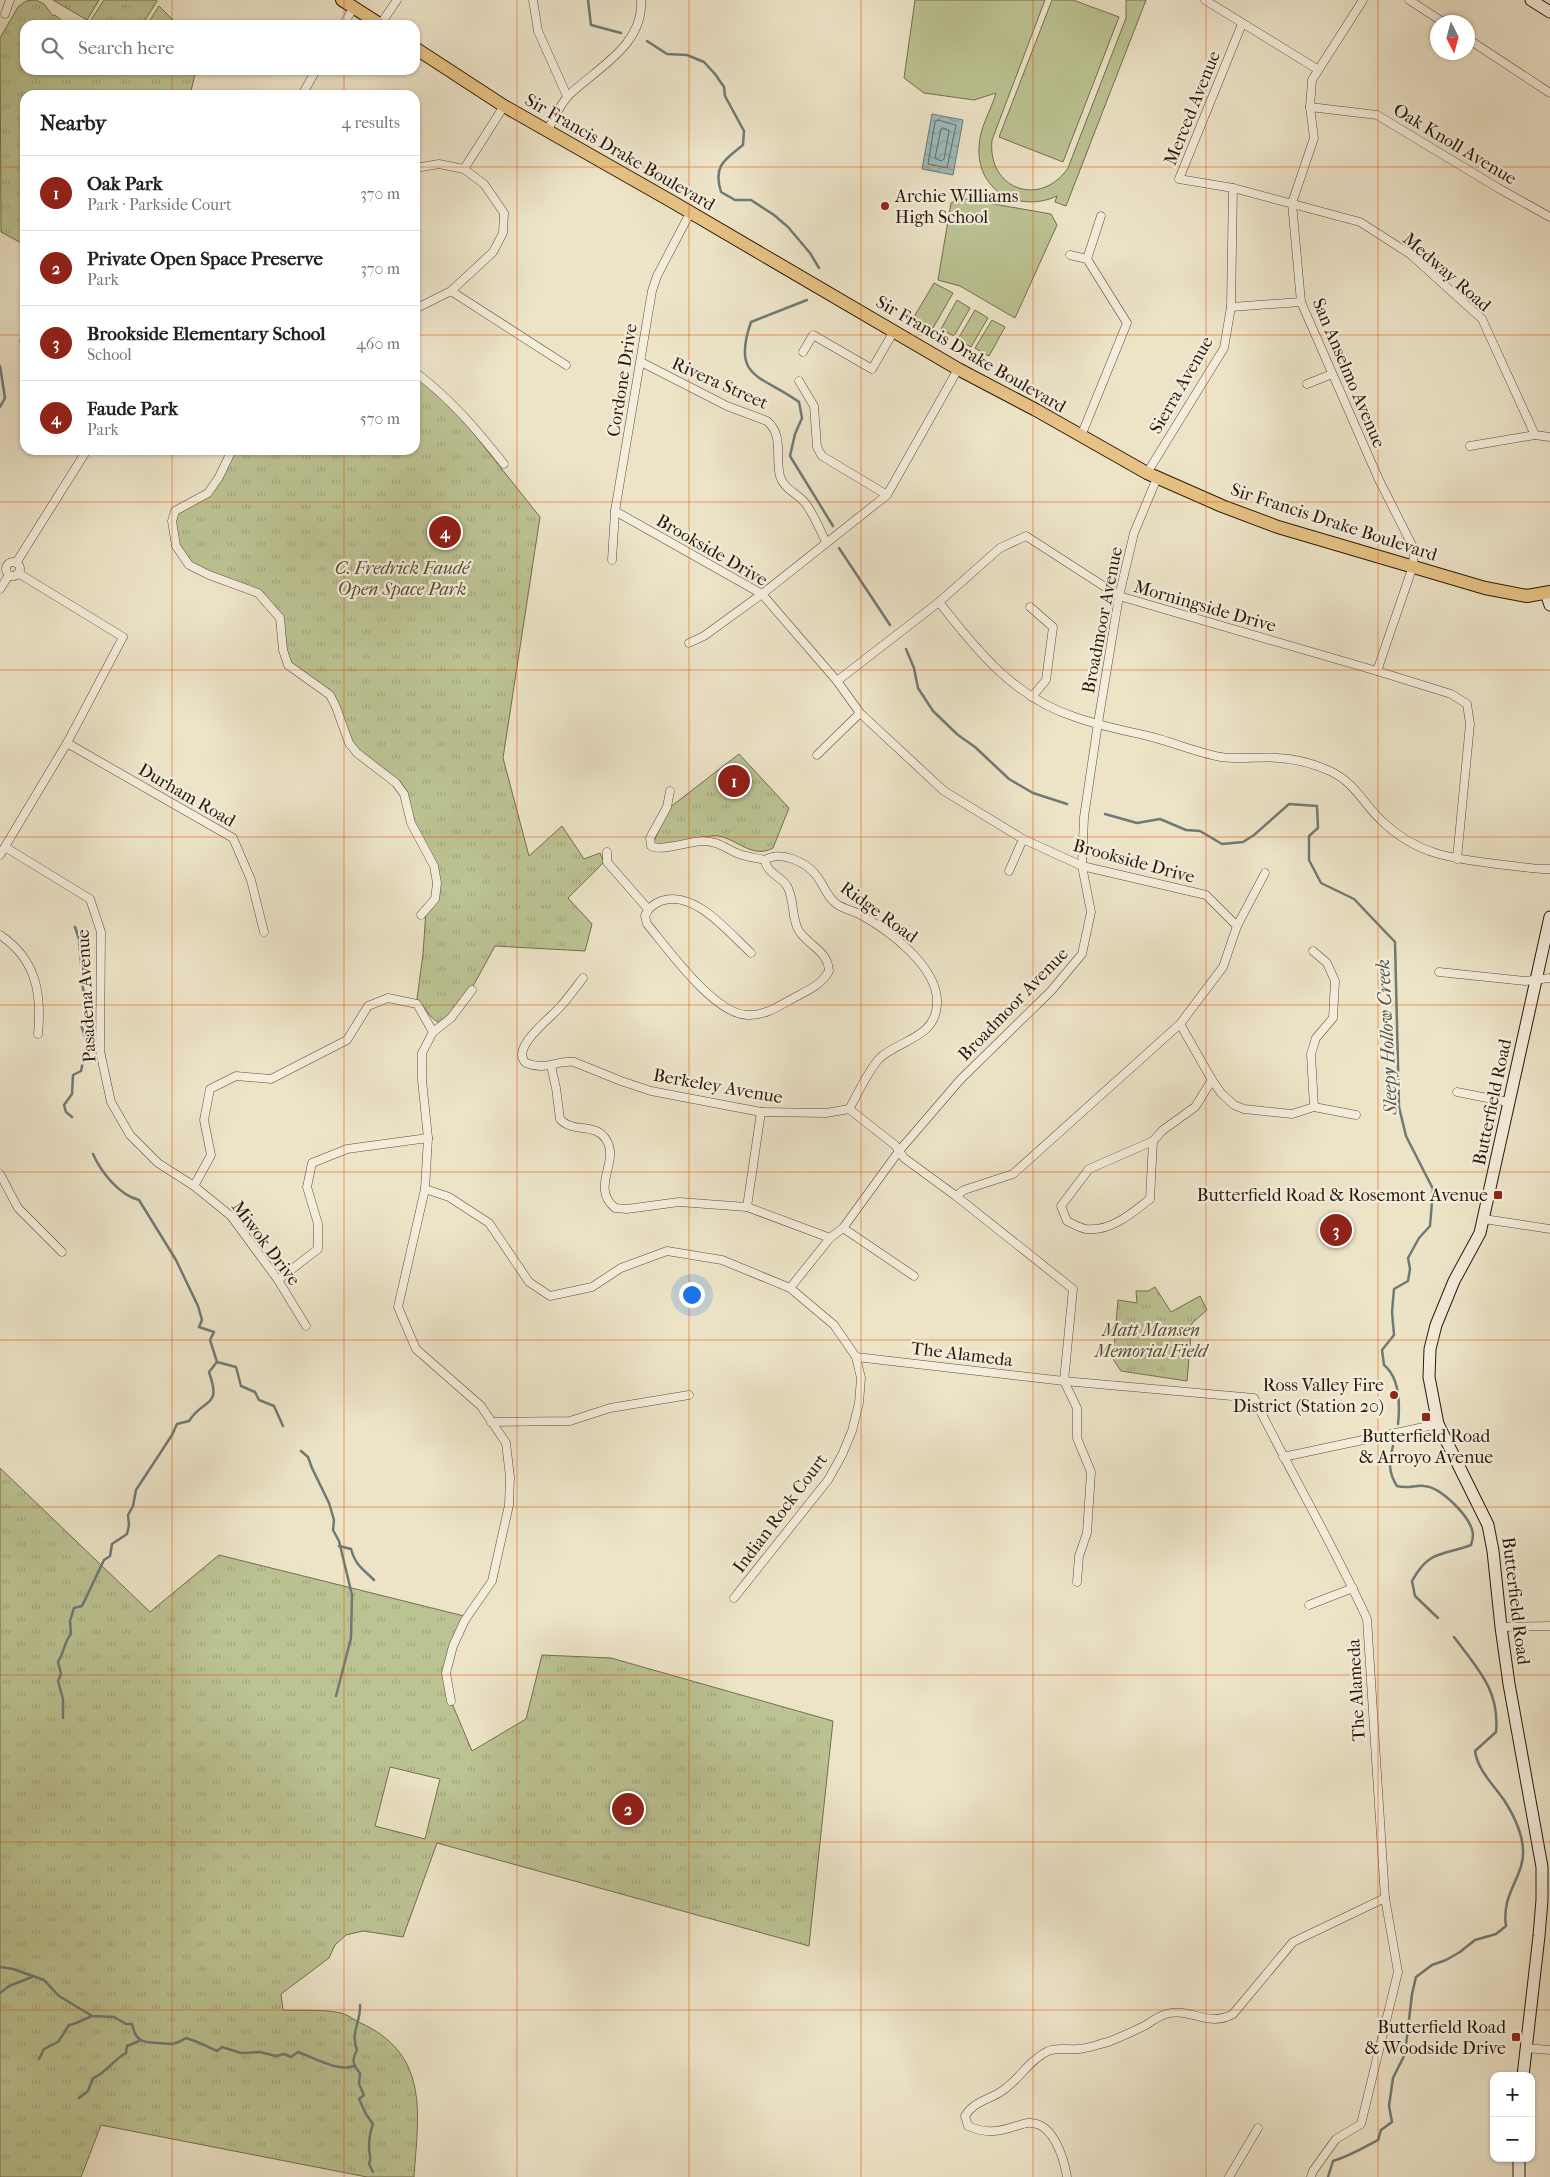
<!DOCTYPE html>
<meta charset="utf-8">
<style>
body{margin:0;font-family:"IM FELL French Canon",serif;background:#f6f6f6;color:#202124}
.controls{position:absolute;right:15px;bottom:15px;display:grid;overflow:hidden;border-radius:10px;box-shadow:0 1px 4px #0004}
.controls button{width:45px;height:45px;display:grid;place-items:center;padding:0;border:0;border-bottom:1px solid #e0e0e0;background:#fff;color:#202124;font:25px sans-serif}
.compass{position:absolute;left:1430px;top:15px;width:45px;height:45px;border-radius:50%;background:#fff;box-shadow:0 1px 4px #0004;rotate:174deg}
.you{position:absolute;left:691px;top:1294px;width:18px;height:18px;margin:-12px;border:4px solid #fff;border-radius:50%;background:#1a73e8;box-shadow:0 0 0 8px #1a73e833}
.badge{display:grid;place-items:center;width:32px;height:32px;border-radius:50%;background:#8f2418;color:#fff;font-size:16px;font-weight:700}
.pin{position:absolute;translate:-50% -50%;border:2px solid #fff;box-shadow:0 1px 5px #0006}
.list{margin:0;padding:0;list-style:none}
h2{display:flex;justify-content:space-between;align-items:center;height:65px;margin:0;padding:0 20px;font-size:21px}
h2 small{font-size:16px;font-weight:400;color:#757577}
.list li{display:grid;grid-template-columns:32px 1fr auto;gap:15px;align-items:center;box-sizing:border-box;height:75px;padding:0 20px;border-top:1px solid #e0e0e0}
.list b{display:block;font-size:19px;white-space:nowrap}
.list p{margin:0;font-size:16px;white-space:nowrap;color:#757577}
.list em{font-size:16px;font-style:normal;color:#757577}
.icon{flex:none;width:28px;height:28px;fill:none;stroke:currentColor;stroke-width:2;stroke-linecap:round;stroke-linejoin:round}
.map{position:relative;flex:none;width:1550px;height:2177px;overflow:hidden}
.search{position:absolute;background:#fff;box-shadow:0 1px 4px #0004;left:20px;top:20px;width:400px;height:55px;display:flex;align-items:center;gap:12px;box-sizing:border-box;padding:0 18px;border-radius:15px;color:#757577;font-size:19px}
.panel{position:absolute;background:#fff;box-shadow:0 1px 4px #0004;left:20px;top:90px;width:400px;height:365px;border-radius:15px}
.map>svg:first-child{display:block}
.grass{fill:#bcc393;stroke:#736e50}
.park{fill:url(#park-tufts);stroke:#736e50;fill-rule:evenodd}
.water{fill:url(#water-waves);stroke:#6e7a77}
.lines{fill:none;stroke-linecap:round;stroke-linejoin:round}
.shore{stroke:#636a65;stroke-width:1}
.stream{stroke:#6e7a77;stroke-width:2.5}
.street-casing{stroke:#5b4b3b;stroke-width:9}
.secondary-casing{stroke:#2a180c;stroke-width:13}
.primary-casing{stroke:#2a180c;stroke-width:14}
.street{stroke:#f3eddb;stroke-width:8}
.secondary{stroke:#f3eddb;stroke-width:11}
.primary{stroke:#e6c284;stroke-width:12}
.grid{fill:none;stroke:#de560c;stroke-width:1;stroke-opacity:0.55}
.poi-dot{fill:#8f2418;stroke:#f3eddb;stroke-width:2}
.labels{text-anchor:middle;stroke-width:4.5;stroke-linejoin:round;paint-order:stroke}
.street-label{font-size:18px;fill:#2a180c;stroke:#f3eddb}
.poi-label{font-size:18px;fill:#2a180c;stroke:#f3eddb;text-anchor:end}
.park-label{font-size:18px;font-style:italic;fill:#564b34;stroke:#f3eddb}
.water-label{font-size:19px;font-style:italic;fill:#52514a;stroke:#f3eddb}
</style>
<div class="map">
<svg width="1550" height="2177" viewBox="0 0 1550 2177">
<defs>
<pattern id="park-tufts" width="24" height="20" patternUnits="userSpaceOnUse" patternTransform="scale(1.25)"><rect width="24" height="20" fill="#bcc393"/><path d="M3 7l-1-3M5 7V3M7 7l1-3M15 17l-1-3M17 17v-4M19 17l1-3" fill="none" stroke="#a2a77e"/></pattern>
<pattern id="water-waves" width="16" height="10" patternUnits="userSpaceOnUse" patternTransform="scale(1.25)"><rect width="16" height="10" fill="#9cbcbe"/><path d="M0 5q4-4 8 0t8 0" fill="none" stroke="#87a1a2"/></pattern>
</defs>
<rect width="100%" height="100%" fill="#ede4c8"/>
<filter id="stains"><feTurbulence type="fractalNoise" baseFrequency=".004" numOctaves="4"/><feColorMatrix values="0 0 0 0 .2 0 0 0 0 .09 0 0 0 0 .02 0 0 0 .5 -.17"/></filter>
<radialGradient id="worn" r=".72"><stop offset=".6" stop-color="#630" stop-opacity="0"/><stop offset="1" stop-color="#630" stop-opacity=".3"/></radialGradient>
<g class="grass">
<path d="M915 0H1045L992 140C987 190 1041 208 1068 168L1126 18V0H1146L1066 206 1055 202 1057 196C1020 213 977 192 979 148 979 128 991 111 996 93L974 100 924 93 904 78Z"/>
<path d="M1052 0H1073L1119 17 1063 162 999 137Z"/>
<path d="M159 6 175 22 172 25H147Z"/>
<path d="M959 198 1051 214 1057 225 1015 318 960 286 938 280 951 203Z"/>
<path d="M934 283 953 293 933 328 914 317Z"/>
<path d="M957 300 970 308 954 336 941 329Z"/>
<path d="M975 310 988 318 971 347 958 339Z"/>
<path d="M992 320 1005 327 989 356 975 348Z"/>
</g>
<g class="park">
<path d="M36 0 44 4 53 16 55 15 67 25H25V70H196L190 95H25V245L1 232 0 38 18 7 26 1Z"/>
<path d="M53 0H99L87 20Z"/>
<path d="M104 0H155L157 1 142 25H99L91 20Z"/>
<path d="M415 372 439 390 540 517 503 758 529 856 562 826 584 859 600 853 604 862 568 898 592 924 585 951 495 946 461 1008 440 1023C430 1020 425 1006 417 999L423 954 426 910 435 897 434 866 416 831 404 794 357 753 330 695 288 665 280 618 258 593 189 565 176 546 175 511 208 493 232 450H415Z"/>
<path d="M739 754 789 808 773 848C753 859 738 840 719 836 710 834 665 845 653 848L654 841 669 808Z"/>
<path d="M1155 1287 1171 1312 1200 1296 1207 1310 1192 1323 1187 1381 1121 1371 1113 1359 1118 1300 1137 1303 1136 1291H1148Z"/>
<path d="M0 1468 150 1612 219 1555 468 1617 446 1673 451 1701 472 1751 526 1719 542 1655 611 1658 833 1721 809 1946 437 1843 403 1937 363 1931 346 1935 335 1945 329 1958 281 1994 283 2010C300 2011 324 2009 341 2013 349 2015 357 2022 365 2025 430 2058 418 2116 414 2177H367L101 2125 81 2177H0ZM390 1767 440 1779 425 1839 375 1826Z"/>
</g>
<path class="water" d="M932 114 963 120 953 175 922 169Z"/>
<g class="lines">
<g class="shore">
<path d="M938 120 956 125 947 168 928 164 935 122Z"/>
<path d="M943 128 949 131 944 159 941 161 935 158 941 129Z"/>
</g>
<g class="stream">
<path d="M588 0 591 25 621 33"/>
<path d="M647 41 667 54 687 55 704 62 715 74 724 87 725 96 744 131 743 145C724 160 713 166 721 192L735 200H751L774 215 788 227 810 253 819 268"/>
<path d="M807 300 751 322C731 379 762 375 799 402L802 418 795 434 790 456 833 526"/>
<path d="M0 366 5 398 0 407"/>
<path d="M839 548 890 625"/>
<path d="M906 649 914 668 918 688 933 711 958 735 975 747 1009 779 1033 793 1067 804"/>
<path d="M1105 814 1137 823 1160 819 1186 830 1200 831 1222 844 1243 842 1254 835 1289 804 1317 806 1318 828 1309 836V860L1321 883 1354 899 1395 942 1399 1107 1406 1136 1433 1189 1430 1226 1419 1238 1408 1258 1410 1269 1408 1281 1394 1289 1392 1312 1394 1335 1382 1350 1384 1365C1400 1378 1400 1405 1398 1424"/>
<path d="M72 1117 66 1112 64 1105 72 1094 73 1075 81 1071 87 1042 81 1025 87 1022V1012L90 1007 83 989 79 939 75 927"/>
<path d="M217 1362 236 1367 241 1386 255 1392 259 1400 274 1406 283 1426"/>
<path d="M1393 1446C1389 1462 1388 1472 1397 1486 1407 1489 1415 1485 1424 1486 1441 1487 1471 1517 1473 1534 1473 1537 1472 1542 1471 1545 1441 1556 1429 1550 1412 1581L1415 1596 1438 1618"/>
<path d="M301 1451 308 1457 312 1468 329 1503 334 1520 333 1530 339 1541 352 1595 351 1638 336 1696"/>
<path d="M339 1546 351 1549C356 1566 362 1568 374 1580"/>
<path d="M63 1718V1699L58 1681 61 1674 58 1662C64 1653 64 1642 71 1634L70 1621 74 1608 82 1606 104 1560 110 1556 112 1544 127 1534 129 1525 128 1515 133 1506 136 1490 172 1435 177 1424 189 1421C204 1397 222 1409 209 1372L217 1362 210 1340 214 1332 199 1327 202 1320 198 1306 176 1260 139 1200C119 1195 101 1172 93 1154"/>
<path d="M0 1967 13 1969 44 1980 59 1996 92 2016 114 2017 126 2024H132C136 2042 142 2042 158 2043 170 2044 176 2045 186 2038 197 2041 206 2046 217 2051L222 2047 241 2053 260 2052 276 2056 284 2054 291 2057 298 2052C315 2058 337 2072 354 2066"/>
<path d="M0 1993 9 1986 32 1977"/>
<path d="M360 2005C361 2022 350 2032 357 2050 352 2060 352 2064 360 2073L359 2084 364 2095 359 2099 366 2114 373 2124C370 2132 369 2140 369 2148 369 2155 372 2157 369 2164L373 2172"/>
<path d="M39 2059 44 2049 58 2042 69 2025C77 2024 84 2019 92 2016"/>
<path d="M79 2098 88 2091 93 2078C104 2075 114 2059 126 2053L127 2046 139 2041"/>
<path d="M1328 2177 1333 2161C1350 2156 1363 2148 1378 2140L1381 2130 1392 2122 1389 2106 1393 2078 1405 2054 1412 1994 1416 1977 1432 1965 1446 1960 1460 1952 1475 1940 1496 1934 1506 1926C1501 1892 1525 1877 1523 1849 1522 1833 1513 1814 1504 1800 1493 1784 1478 1771 1475 1751L1496 1732C1500 1690 1477 1668 1454 1637"/>
</g>
<defs>
<g id="street">
<path d="M533 0 538 31 567 96"/>
<path d="M1205 0 1317 69"/>
<path d="M1363 0 1312 80 1310 107 1314 138 1292 203 1301 302 1379 480 1414 549 1413 566 1377 671"/>
<path d="M1409 0 1443 22"/>
<path d="M5 14 10 0"/>
<path d="M1242 24 1179 179 1233 188 1360 222 1410 254 1482 319 1535 435 1550 437"/>
<path d="M343 25 354 7"/>
<path d="M380 25 397 0"/>
<path d="M1468 39 1550 93"/>
<path d="M302 95 316 70"/>
<path d="M1310 107 1377 115 1498 188 1550 217"/>
<path d="M547 131C554 119 560 104 569 95 597 68 644 45 641 0"/>
<path d="M415 168 439 164 464 169"/>
<path d="M1070 255 1087 259 1127 323 1081 436"/>
<path d="M1087 259 1101 216"/>
<path d="M451 291 566 365"/>
<path d="M1231 307 1301 302"/>
<path d="M415 309 451 291 493 252 503 233 504 213 484 184 464 169 504 106"/>
<path d="M24 341 25 342"/>
<path d="M803 352 813 335 872 369 894 331"/>
<path d="M641 362 727 406 767 421C784 435 775 458 780 476 784 490 798 493 806 504 814 515 820 530 826 542"/>
<path d="M415 372C451 399 476 429 504 464"/>
<path d="M799 381 814 406 817 447 822 456 887 495"/>
<path d="M1307 384 1332 374"/>
<path d="M1470 446 1535 435"/>
<path d="M232 450 219 477 208 493 175 511 172 521 176 546 189 565 209 575 258 593 280 618 283 650 288 665 330 695 336 707 349 743 357 753 396 783 404 794 411 823 434 866 437 883 435 899 421 915"/>
<path d="M1147 473 1224 348 1231 307 1233 188"/>
<path d="M615 511 762 594 837 681 860 713 944 791 1023 839 1082 866 1206 895 1237 926"/>
<path d="M612 560 615 511 652 291 657 276 690 213"/>
<circle cx="13" cy="569" r="7"/>
<path d="M16 563 87 450"/>
<path d="M0 589 9 575"/>
<path d="M939 602C977 651 1015 698 1075 717 1100 726 1127 731 1152 737 1175 743 1198 753 1221 757 1241 760 1259 756 1278 758 1297 759 1315 764 1332 772 1356 784 1365 806 1383 822 1420 857 1457 859 1505 865 1519 866 1535 870 1550 869"/>
<path d="M1030 607 1053 627 1046 680 1032 697"/>
<path d="M689 643 704 636 762 594 887 495 958 369"/>
<path d="M837 681 939 602 1000 548 1026 536 1119 596 1377 671 1451 694 1467 704 1470 724 1457 859"/>
<path d="M67 743 233 838 251 880 264 932"/>
<path d="M817 755 860 713"/>
<path d="M670 791 667 807 650 838 651 846C661 852 690 841 703 841 718 841 726 849 739 854 747 857 757 858 765 860"/>
<path d="M5 847 90 899 101 932 100 1051 111 1102 130 1135 158 1163 194 1186 231 1216 278 1280 306 1326"/>
<path d="M607 852V862L648 909"/>
<path d="M0 855 67 743 123 637 18 573"/>
<path d="M765 860C780 850 806 862 816 875 824 885 827 898 838 905 845 909 853 911 859 914 889 930 940 968 937 1005 935 1037 901 1040 881 1057 869 1068 858 1094 849 1109"/>
<path d="M1009 871 1023 839"/>
<path d="M0 935C36 959 42 993 38 1034"/>
<path d="M1313 951 1327 963 1335 981 1333 1018 1316 1038 1311 1054 1314 1107"/>
<path d="M751 953C728 932 694 889 661 901 653 904 648 908 645 916L647 924C668 949 714 1014 747 1015 763 1016 776 1008 790 1000 804 992 821 986 829 971 828 951 809 946 799 931 791 919 795 900 787 886 781 876 766 873 765 860"/>
<path d="M1439 972 1525 981 1550 978"/>
<path d="M583 978C576 987 569 997 561 1006 553 1016 509 1048 526 1063 546 1071 557 1060 574 1062L621 1081 651 1091 761 1112 826 1113 849 1109 895 1145 904 1158 956 1196 1073 1289 1064 1381 1077 1408V1438L1091 1472 1087 1533 1079 1556 1077 1582"/>
<path d="M1180 1024 1212 1080 1221 1093 1234 1105 1244 1109 1292 1114 1314 1107 1356 1115"/>
<path d="M433 1032 422 1053V1080L428 1138 425 1189 398 1307 416 1349 481 1406 506 1443 510 1477 509 1505 492 1581 465 1620 453 1646 446 1673 451 1701"/>
<path d="M433 1032 451 1018 472 990"/>
<path d="M551 1066 556 1088 560 1119C572 1133 594 1123 605 1138 622 1161 589 1186 615 1208L627 1209 679 1202 747 1207 830 1238"/>
<path d="M1457 1092 1508 1102"/>
<path d="M1153 1141 1150 1199C1132 1213 1111 1232 1086 1229 1079 1228 1073 1224 1067 1221L1061 1206 1089 1169Z"/>
<path d="M1153 1141 1163 1130 1195 1107 1212 1080"/>
<path d="M0 1174 18 1208 62 1252"/>
<path d="M194 1186 211 1155 204 1120 210 1089 236 1076 271 1079 347 1040 368 1006 388 998 417 1004 433 1032"/>
<path d="M425 1189 449 1197 489 1223 529 1282 550 1296 592 1287 621 1268 667 1251 722 1260 790 1288 834 1325 856 1357 861 1378 859 1403 852 1431 842 1455 828 1480 734 1598"/>
<path d="M956 1196 964 1190 1013 1174 1180 1024 1223 967 1237 926 1265 873"/>
<path d="M747 1207 761 1112"/>
<path d="M1484 1219 1550 1229"/>
<path d="M843 1228 914 1276"/>
<path d="M278 1280 318 1249V1224L307 1187 312 1163 347 1149 428 1138"/>
<path d="M790 1288 830 1238 843 1228 899 1151 960 1080 1051 991 1082 954 1091 912 1082 866 1084 817 1098 723 1119 596 1134 533 1157 478"/>
<path d="M856 1357 1064 1381 1254 1398C1290 1472 1333 1544 1367 1619L1385 1898 1398 1972 1361 2124 1336 2139 1313 2171 1311 2177"/>
<path d="M491 1422 570 1421 610 1408 689 1395"/>
<path d="M1283 1457 1438 1424"/>
<path d="M1309 1605 1353 1588"/>
<path d="M1501 1627 1550 1626"/>
<path d="M1525 2048 1550 2050"/>
<path d="M1067 2177C1064 2159 1054 2124 1031 2123 1027 2122 1021 2125 1016 2126 998 2132 986 2134 968 2126L965 2116C974 2101 989 2100 1002 2091 1019 2080 1029 2060 1048 2051 1057 2047 1068 2050 1078 2049 1087 2049 1099 2044 1108 2042 1121 2037 1134 2031 1146 2025 1152 2021 1159 2016 1166 2014 1190 2007 1208 2028 1233 2014L1293 1942 1385 1898"/>
<path d="M1229 2177 1258 2128"/>
</g>
<g id="secondary">
<path d="M1531 0 1550 12"/>
<path d="M1546 593 1550 605"/>
<path d="M1523 2076 1539 1936 1542 1900V1867L1509 1684 1501 1627 1493 1551 1488 1525 1438 1424 1429 1377 1430 1349 1436 1325 1454 1281 1480 1233 1550 917"/>
<path d="M1519 2158V2177"/>
</g>
<g id="primary">
<path d="M342 0 381 25"/>
<path d="M415 48 504 106 671 201 958 369 1036 410 1147 473 1222 506 1278 527 1485 588 1527 596 1550 592"/>
</g>
</defs>
<use href="#street" class="street-casing"/>
<use href="#secondary" class="secondary-casing"/>
<use href="#primary" class="primary-casing"/>
<use href="#street" class="street"/>
<use href="#secondary" class="secondary"/>
<use href="#primary" class="primary"/>
</g>
<path class="grid" d="M172 0V25M344 0V25M517 0V2177M689 0V2177M861 0V2177M1033 0V2177M1206 0V2177M1378 0V2177M172 70V95M344 70V95M0 167H25M415 167H1550M0 335H25M415 335H1550M172 450V2177M344 450V2177M0 502H1550M0 670H1550M0 837H1550M0 1005H1550M0 1172H1550M0 1340H1550M0 1507H1550M0 1675H1550M0 1842H1550M0 2010H1550"/>
<g class="poi-dot">
<circle cx="885" cy="206" r="5"/>
<rect x="1493" y="1190" width="10" height="10" rx="2.5"/>
<circle cx="1394" cy="1395" r="5"/>
<rect x="1421" y="1412" width="10" height="10" rx="2.5"/>
<rect x="1511" y="2032" width="10" height="10" rx="2.5"/>
</g>
<g class="labels">
<g class="street-label">
<text transform="translate(1192 108) rotate(-68)" y="6">Merced Avenue</text>
<text transform="translate(1455 144) rotate(31)" y="6">Oak Knoll Avenue</text>
<text transform="translate(620 152) rotate(30)" y="6">Sir Francis Drake Boulevard</text>
<text transform="translate(1447 272) rotate(41)" y="6">Medway Road</text>
<text transform="translate(971 354) rotate(30)" y="6">Sir Francis Drake Boulevard</text>
<text transform="translate(1349 373) rotate(67)" y="6">San Anselmo Avenue</text>
<text transform="translate(622 380) rotate(-81)" y="6">Cordone Drive</text>
<text transform="translate(720 383) rotate(24)" y="6">Rivera Street</text>
<text transform="translate(1181 385) rotate(-60)" y="6">Sierra Avenue</text>
<text transform="translate(1334 522) rotate(18)" y="6">Sir Francis Drake Boulevard</text>
<text transform="translate(712 550) rotate(30)" y="6">Brookside Drive</text>
<text transform="translate(1205 606) rotate(16)" y="6">Morningside Drive</text>
<text transform="translate(1102 620) rotate(-79)" y="6">Broadmoor Avenue</text>
<text transform="translate(187 795) rotate(30)" y="6">Durham Road</text>
<text transform="translate(1134 861) rotate(15)" y="6">Brookside Drive</text>
<text transform="translate(879 912) rotate(36)" y="6">Ridge Road</text>
<text transform="translate(86 996) rotate(-93)" y="6">Pasadena Avenue</text>
<text transform="translate(1013 1004) rotate(-46)" y="6">Broadmoor Avenue</text>
<text transform="translate(718 1086) rotate(10)" y="6">Berkeley Avenue</text>
<text transform="translate(1492 1102) rotate(-78)" y="6">Butterfield Road</text>
<text transform="translate(266 1243) rotate(53)" y="6">Miwok Drive</text>
<text transform="translate(962 1354) rotate(7)" y="6">The Alameda</text>
<text transform="translate(780 1513) rotate(-53)" y="6">Indian Rock Court</text>
<text transform="translate(1516 1601) rotate(83)" y="6">Butterfield Road</text>
<text transform="translate(1356 1690) rotate(-93)" y="6">The Alameda</text>
</g>
<g class="poi-label">
<text x="895" y="202" text-anchor="start">Archie Williams<tspan x="895" dy="21">High School</tspan></text>
<text x="1488" y="1201">Butterfield Road &amp; Rosemont Avenue</text>
<text x="1384" y="1391">Ross Valley Fire<tspan x="1384" dy="21">District (Station 20)</tspan></text>
<text x="1426" y="1442" text-anchor="middle">Butterfield Road<tspan x="1426" dy="21">&amp; Arroyo Avenue</tspan></text>
<text x="1506" y="2033">Butterfield Road<tspan x="1506" dy="21">&amp; Woodside Drive</tspan></text>
</g>
<g class="park-label">
<text x="402" y="574">C. Fredrick Faudé<tspan x="402" dy="21">Open Space Park</tspan></text>
<text x="1151" y="1336">Matt Mansen<tspan x="1151" dy="21">Memorial Field</tspan></text>
</g>
<g class="water-label">
<text transform="translate(1386 1037) rotate(-93)" y="7">Sleepy Hollow Creek</text>
</g>
</g>
<rect width="100%" height="100%" filter="url(#stains)"/>
<rect width="100%" height="100%" fill="url(#worn)"/>
</svg>
<div class="controls">
<button>+</button>
<button>−</button>
</div>
<svg class="compass" viewBox="-18 -18 36 36"><path d="M0-13l5 13h-10z" fill="#e53935"/><path d="M0 13l5-13h-10z" fill="#757577"/></svg>
<div class="you"></div>
<div class="pin badge" style="left:734px;top:781px">1</div>
<div class="pin badge" style="left:628px;top:1809px">2</div>
<div class="pin badge" style="left:1336px;top:1230px">3</div>
<div class="pin badge" style="left:445px;top:532px">4</div>
<div class="search"><svg class="icon" aria-label="search" viewBox="0 0 24 24"><circle cx="10" cy="10" r="6"/><path d="M15 15l6 6"/></svg>Search here</div>
<section class="panel">
<h2>Nearby<small>4 results</small></h2>
<ul class="list">
<li><span class="badge">1</span><div><b>Oak Park</b><p>Park · Parkside Court</p></div><em>370 m</em></li>
<li><span class="badge">2</span><div><b>Private Open Space Preserve</b><p>Park</p></div><em>370 m</em></li>
<li><span class="badge">3</span><div><b>Brookside Elementary School</b><p>School</p></div><em>460 m</em></li>
<li><span class="badge">4</span><div><b>Faude Park</b><p>Park</p></div><em>570 m</em></li>
</ul>
</section>
</div>
